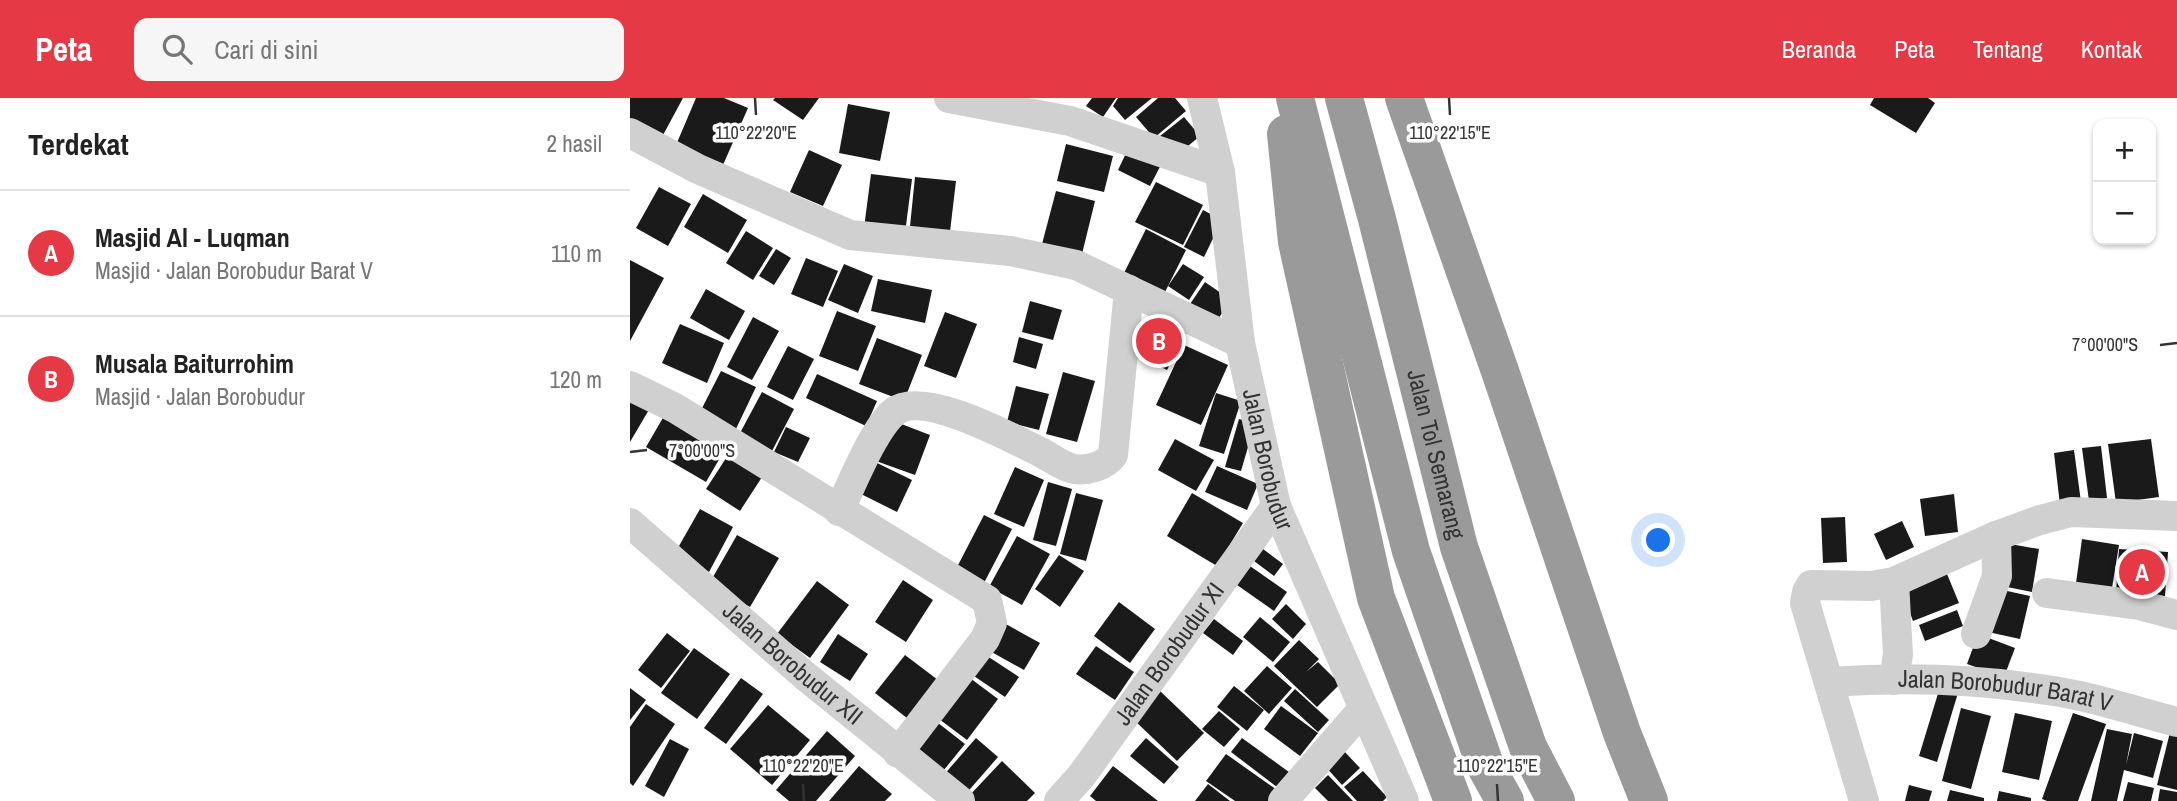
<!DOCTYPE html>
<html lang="id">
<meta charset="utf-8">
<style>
body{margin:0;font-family:"Archivo Narrow",sans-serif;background:#f6f6f6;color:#222}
.controls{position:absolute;right:21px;top:21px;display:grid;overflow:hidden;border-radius:14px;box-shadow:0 2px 5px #0004}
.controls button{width:63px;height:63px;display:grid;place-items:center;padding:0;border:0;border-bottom:2px solid #e0e0e0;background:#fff;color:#222;font:35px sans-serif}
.you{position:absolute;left:1029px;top:443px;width:24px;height:24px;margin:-18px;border:5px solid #fff;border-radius:50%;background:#1a73e8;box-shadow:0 0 0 10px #1a73e833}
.badge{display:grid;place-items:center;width:46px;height:46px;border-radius:50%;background:#e63946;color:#fff;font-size:23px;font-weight:700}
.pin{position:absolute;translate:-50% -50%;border:4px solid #fff;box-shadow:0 2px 7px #0006}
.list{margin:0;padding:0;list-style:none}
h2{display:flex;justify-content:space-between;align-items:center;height:91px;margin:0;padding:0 28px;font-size:30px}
h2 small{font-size:23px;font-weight:400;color:#767676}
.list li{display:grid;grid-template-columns:46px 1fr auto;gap:21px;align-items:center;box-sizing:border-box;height:126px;padding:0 28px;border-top:2px solid #e0e0e0}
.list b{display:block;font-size:26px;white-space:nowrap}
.list p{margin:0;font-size:23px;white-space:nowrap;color:#767676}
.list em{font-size:23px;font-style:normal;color:#767676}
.icon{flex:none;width:38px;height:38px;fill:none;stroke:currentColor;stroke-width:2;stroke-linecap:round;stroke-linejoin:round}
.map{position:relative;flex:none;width:1547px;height:703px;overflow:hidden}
header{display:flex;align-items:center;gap:42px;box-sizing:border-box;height:98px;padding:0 35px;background:#e63946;color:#fff}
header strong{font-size:33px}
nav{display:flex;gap:38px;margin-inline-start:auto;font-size:24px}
.search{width:490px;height:63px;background:#f6f6f6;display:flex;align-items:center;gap:18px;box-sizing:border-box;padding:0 24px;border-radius:14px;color:#767676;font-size:26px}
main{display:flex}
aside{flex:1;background:#fff}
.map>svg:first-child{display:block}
.building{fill:#1a1a1a}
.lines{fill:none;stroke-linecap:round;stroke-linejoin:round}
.street{stroke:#d0d0d0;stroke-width:30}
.highway{stroke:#9a9a9a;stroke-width:38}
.ticks{fill:none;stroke:#333;stroke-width:2.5}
.labels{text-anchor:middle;stroke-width:7;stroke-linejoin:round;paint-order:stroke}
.street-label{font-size:24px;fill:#333;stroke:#fff}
.ticks-label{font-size:18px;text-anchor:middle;fill:#333;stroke:#fff;stroke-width:7;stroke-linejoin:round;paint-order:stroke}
</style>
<header>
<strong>Peta</strong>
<div class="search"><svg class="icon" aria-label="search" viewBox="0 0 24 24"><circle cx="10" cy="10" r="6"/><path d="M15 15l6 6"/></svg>Cari di sini</div>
<nav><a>Beranda</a><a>Peta</a><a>Tentang</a><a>Kontak</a></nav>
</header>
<main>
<aside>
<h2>Terdekat<small>2 hasil</small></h2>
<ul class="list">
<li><span class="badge">A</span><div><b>Masjid Al - Luqman</b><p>Masjid · Jalan Borobudur Barat V</p></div><em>110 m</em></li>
<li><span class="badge">B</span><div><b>Musala Baiturrohim</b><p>Masjid · Jalan Borobudur</p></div><em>120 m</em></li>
</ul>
</aside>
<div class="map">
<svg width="1547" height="703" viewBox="0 0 1547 703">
<rect width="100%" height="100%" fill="#fff"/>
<g class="building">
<path d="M0 0H53L32 39 0 22Z"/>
<path d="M66 0H94L118 10 93 67 46 47Z"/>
<path d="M145 0H189L173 22 143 2Z"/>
<path d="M462 0H486L473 19 456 8Z"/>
<path d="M488 0H522L495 22 483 8Z"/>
<path d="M528 0H545L556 13 524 40 506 19Z"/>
<path d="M1244 0H1298L1305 5 1286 35 1240 7Z"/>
<path d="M218 6 260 14 250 63 209 55Z"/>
<path d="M554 19 570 38 546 58 530 38Z"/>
<path d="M436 46 483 58 474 94 427 83Z"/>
<path d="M500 47 533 63 520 88 488 72Z"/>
<path d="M179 52 212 67 193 108 160 94Z"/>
<path d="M241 76 282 81 275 135 234 130Z"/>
<path d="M285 79 326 83 319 142 279 138Z"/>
<path d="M526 84 573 107 553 147 505 124Z"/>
<path d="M29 89 61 106 38 148 6 130Z"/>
<path d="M426 93 465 103 452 156 412 146Z"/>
<path d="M73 96 117 122 98 155 54 129Z"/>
<path d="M573 112 592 122 574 159 554 149Z"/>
<path d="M516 131 556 152 534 196 494 175Z"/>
<path d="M116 133 143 150 123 182 96 165Z"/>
<path d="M146 151 161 160 144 187 129 178Z"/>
<path d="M176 160 208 173 193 209 161 196Z"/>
<path d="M0 162 34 180 0 243Z"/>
<path d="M214 166 243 178 228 215 198 202Z"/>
<path d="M553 166 574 179 559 202 538 188Z"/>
<path d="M248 181 302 192 295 225 241 213Z"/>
<path d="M575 184 601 202 584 227 558 209Z"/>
<path d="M76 191 115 213 99 242 60 220Z"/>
<path d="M400 203 432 212 423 242 392 234Z"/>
<path d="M207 213 246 228 228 273 189 258Z"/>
<path d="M315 214 347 226 326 280 294 268Z"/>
<path d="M521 214 557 232 537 272 501 254Z"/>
<path d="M123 219 149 233 122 282 97 269Z"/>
<path d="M50 226 94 245 77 285 32 265Z"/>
<path d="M389 239 413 246 406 271 383 264Z"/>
<path d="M247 240 292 257 274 303 229 286Z"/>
<path d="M554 247 598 267 571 327 526 307Z"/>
<path d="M158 248 184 261 163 302 137 289Z"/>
<path d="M91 273 126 289 104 335 68 318Z"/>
<path d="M433 274 465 283 447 344 416 336Z"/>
<path d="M187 276 247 303 236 328 176 300Z"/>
<path d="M386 288 419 296 409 332 377 324Z"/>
<path d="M132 294 164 311 142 353 110 335Z"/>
<path d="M586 295 611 303 594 356 569 348Z"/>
<path d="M0 298 20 310 0 344Z"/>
<path d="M34 318 94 353 76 384 16 349Z"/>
<path d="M609 321 625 325 611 373 595 369Z"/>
<path d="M261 322 300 337 285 377 246 363Z"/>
<path d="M156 329 180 340 168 364 144 354Z"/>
<path d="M545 341 584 362 566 393 528 372Z"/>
<path d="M1521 341 1529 399 1486 405 1478 346Z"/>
<path d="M1471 348 1477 400 1459 403 1452 350Z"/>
<path d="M1444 352 1451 404 1430 407 1424 355Z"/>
<path d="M100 354 134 376 110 413 76 391Z"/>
<path d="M243 363 282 382 267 414 227 394Z"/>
<path d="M587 368 628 386 617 412 575 394Z"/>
<path d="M385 369 414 382 394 429 364 416Z"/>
<path d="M418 384 442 391 426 448 403 442Z"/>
<path d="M446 395 473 402 456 463 430 456Z"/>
<path d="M562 395 613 425 587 468 537 438Z"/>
<path d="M1324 396 1328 434 1295 438 1290 401Z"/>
<path d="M70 411 103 429 79 474 45 455Z"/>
<path d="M354 417 382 431 354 485 326 471Z"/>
<path d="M1215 419 1217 464 1193 465 1191 420Z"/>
<path d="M1272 423 1284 449 1256 462 1244 436Z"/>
<path d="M107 437 149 460 120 509 79 486Z"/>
<path d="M387 438 420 456 392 507 359 489Z"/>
<path d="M1452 441 1489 447 1482 490 1446 485Z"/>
<path d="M1380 446 1409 451 1402 494 1372 488Z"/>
<path d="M633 451 653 466 644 478 624 463Z"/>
<path d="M1489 451 1538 454 1535 498 1486 494Z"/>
<path d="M429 457 454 473 430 509 405 491Z"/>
<path d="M620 468 657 494 644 513 607 487Z"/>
<path d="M1317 476 1329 505 1283 523 1272 493Z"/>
<path d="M273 482 303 502 276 544 245 524Z"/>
<path d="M187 483 219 507 180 560 147 536Z"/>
<path d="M1368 491 1400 498 1390 541 1358 534Z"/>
<path d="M489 504 525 531 500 565 464 538Z"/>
<path d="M656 506 676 526 663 541 642 521Z"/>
<path d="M1327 512 1333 528 1295 543 1289 527Z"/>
<path d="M630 519 660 544 643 564 613 539Z"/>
<path d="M584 521 613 543 603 557 573 535Z"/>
<path d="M374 525 410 545 394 572 358 552Z"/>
<path d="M37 535 60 553 31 590 8 572Z"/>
<path d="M208 536 238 556 220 583 190 564Z"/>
<path d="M1348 536 1385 550 1374 579 1337 566Z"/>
<path d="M669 542 689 561 676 574 688 564 710 586 687 609 644 568Z"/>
<path d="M466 548 504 574 485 602 446 576Z"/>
<path d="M64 550 100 576 67 621 31 595Z"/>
<path d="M351 554 389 579 375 599 338 574Z"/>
<path d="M275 557 312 585 282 624 245 595Z"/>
<path d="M637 568 662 590 639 616 614 593Z"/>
<path d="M336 577 368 601 337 642 305 618Z"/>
<path d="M111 580 133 596 96 646 74 630Z"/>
<path d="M604 588 634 612 617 633 587 609Z"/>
<path d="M1310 589 1328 595 1307 664 1289 658Z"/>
<path d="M0 590 16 602 0 622Z"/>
<path d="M665 591 699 622 688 634 654 603Z"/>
<path d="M530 593 574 635 547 663 503 621Z"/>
<path d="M16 606 45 626 3 688 0 685V629Z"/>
<path d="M138 607 180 642 142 687 100 651Z"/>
<path d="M651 608 688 635 670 658 634 631Z"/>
<path d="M1331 610 1361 618 1341 691 1312 683Z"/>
<path d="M589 613 610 631 594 649 572 631Z"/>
<path d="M1385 615 1422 623 1409 682 1372 674Z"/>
<path d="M1443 615 1476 626 1448 703H1417L1412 701Z"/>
<path d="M303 621 335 646 309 678 277 653Z"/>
<path d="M1542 626 1547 627V692L1527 687Z"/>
<path d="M1477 631 1502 636 1496 667 1504 635 1533 643 1523 680 1494 672 1487 703H1461Z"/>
<path d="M197 633 225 658 186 703H159L146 692Z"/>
<path d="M346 640 368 659 334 698 312 679Z"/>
<path d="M516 640 549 669 534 686 500 658Z"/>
<path d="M612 640 659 674 647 689 601 654Z"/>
<path d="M40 641 59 651 34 699 15 688Z"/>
<path d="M713 652 730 670 712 687 695 668Z"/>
<path d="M596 656 647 692 639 703H605L576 683Z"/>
<path d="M372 663 405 695 397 703H344L339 698Z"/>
<path d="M229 668 262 696 255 703H199Z"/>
<path d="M483 668 528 703H466L460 698Z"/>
<path d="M733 673 757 699 753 703H727L714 689Z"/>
<path d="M698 677 723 703H698L685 690Z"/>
<path d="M1498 684 1524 690 1521 703H1493Z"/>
<path d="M578 686 600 703H565Z"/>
<path d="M1279 687 1302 693 1299 703H1275Z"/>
<path d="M1530 691 1547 694V703H1528Z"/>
<path d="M1320 692 1354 700V703H1317Z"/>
<path d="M1369 693 1401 700V703H1367Z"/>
</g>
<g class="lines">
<g class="street">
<path d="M319 0 440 23 590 74"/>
<path id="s1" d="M572 0 590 74 610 245 646 408 774 703"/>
<path d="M0 35 68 71 220 137 380 153 446 167 610 245"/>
<path d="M0 288 45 310 357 502 362 525 355 541 268 655"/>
<path d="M209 413C222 386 243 332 264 314 292 291 382 340 410 354 420 359 433 369 444 371 458 373 475 368 483 357L499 192"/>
<path id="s2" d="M0 425 174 577 330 703"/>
<path d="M1264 484 1268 556 1264 582"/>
<path d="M1417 495 1509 507 1547 517"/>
<path d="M1346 536 1367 478 1366 438"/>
<path id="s3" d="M1199 584C1269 579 1347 581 1417 592 1461 598 1504 613 1547 624"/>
<path id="s4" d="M429 703 452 677 646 408"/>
<path d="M653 703 733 611"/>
<path d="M1234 703 1175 505 1177 494 1181 487 1241 488 1264 484 1366 438 1410 422 1441 414 1547 418"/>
</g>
<g class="highway">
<path d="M665 0 781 453 855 667 875 703"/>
<path id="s5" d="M714 0 747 121 829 449 898 649 926 703"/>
<path d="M774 0 871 276 992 635 1019 703"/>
<path d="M656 36 667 144 746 500 823 703"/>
</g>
</g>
<path class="ticks" d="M125 0 126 17M819 0 820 17M1530 247 1547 245M0 354 17 352M173 686 174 703M867 686 868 703"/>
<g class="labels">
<g class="street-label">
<text dy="8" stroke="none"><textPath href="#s5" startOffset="368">Jalan Tol Semarang</textPath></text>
<text dy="8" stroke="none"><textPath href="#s1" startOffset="368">Jalan Borobudur</textPath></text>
<text dy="8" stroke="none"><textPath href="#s4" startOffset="184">Jalan Borobudur XI</textPath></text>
<text dy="8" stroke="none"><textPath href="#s2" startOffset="215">Jalan Borobudur XII</textPath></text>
<text dy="8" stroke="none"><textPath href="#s3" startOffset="177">Jalan Borobudur Barat V</textPath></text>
</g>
</g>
<g class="ticks-label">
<text x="126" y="41">110°22'20"E</text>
<text x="820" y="41">110°22'15"E</text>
<text x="1475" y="253">7°00'00"S</text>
<text x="72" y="359">7°00'00"S</text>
<text x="173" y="674">110°22'20"E</text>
<text x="867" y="674">110°22'15"E</text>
</g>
</svg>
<div class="controls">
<button>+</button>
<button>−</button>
</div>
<div class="you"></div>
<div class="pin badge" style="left:1512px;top:474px">A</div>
<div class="pin badge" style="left:529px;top:243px">B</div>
</div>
</main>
